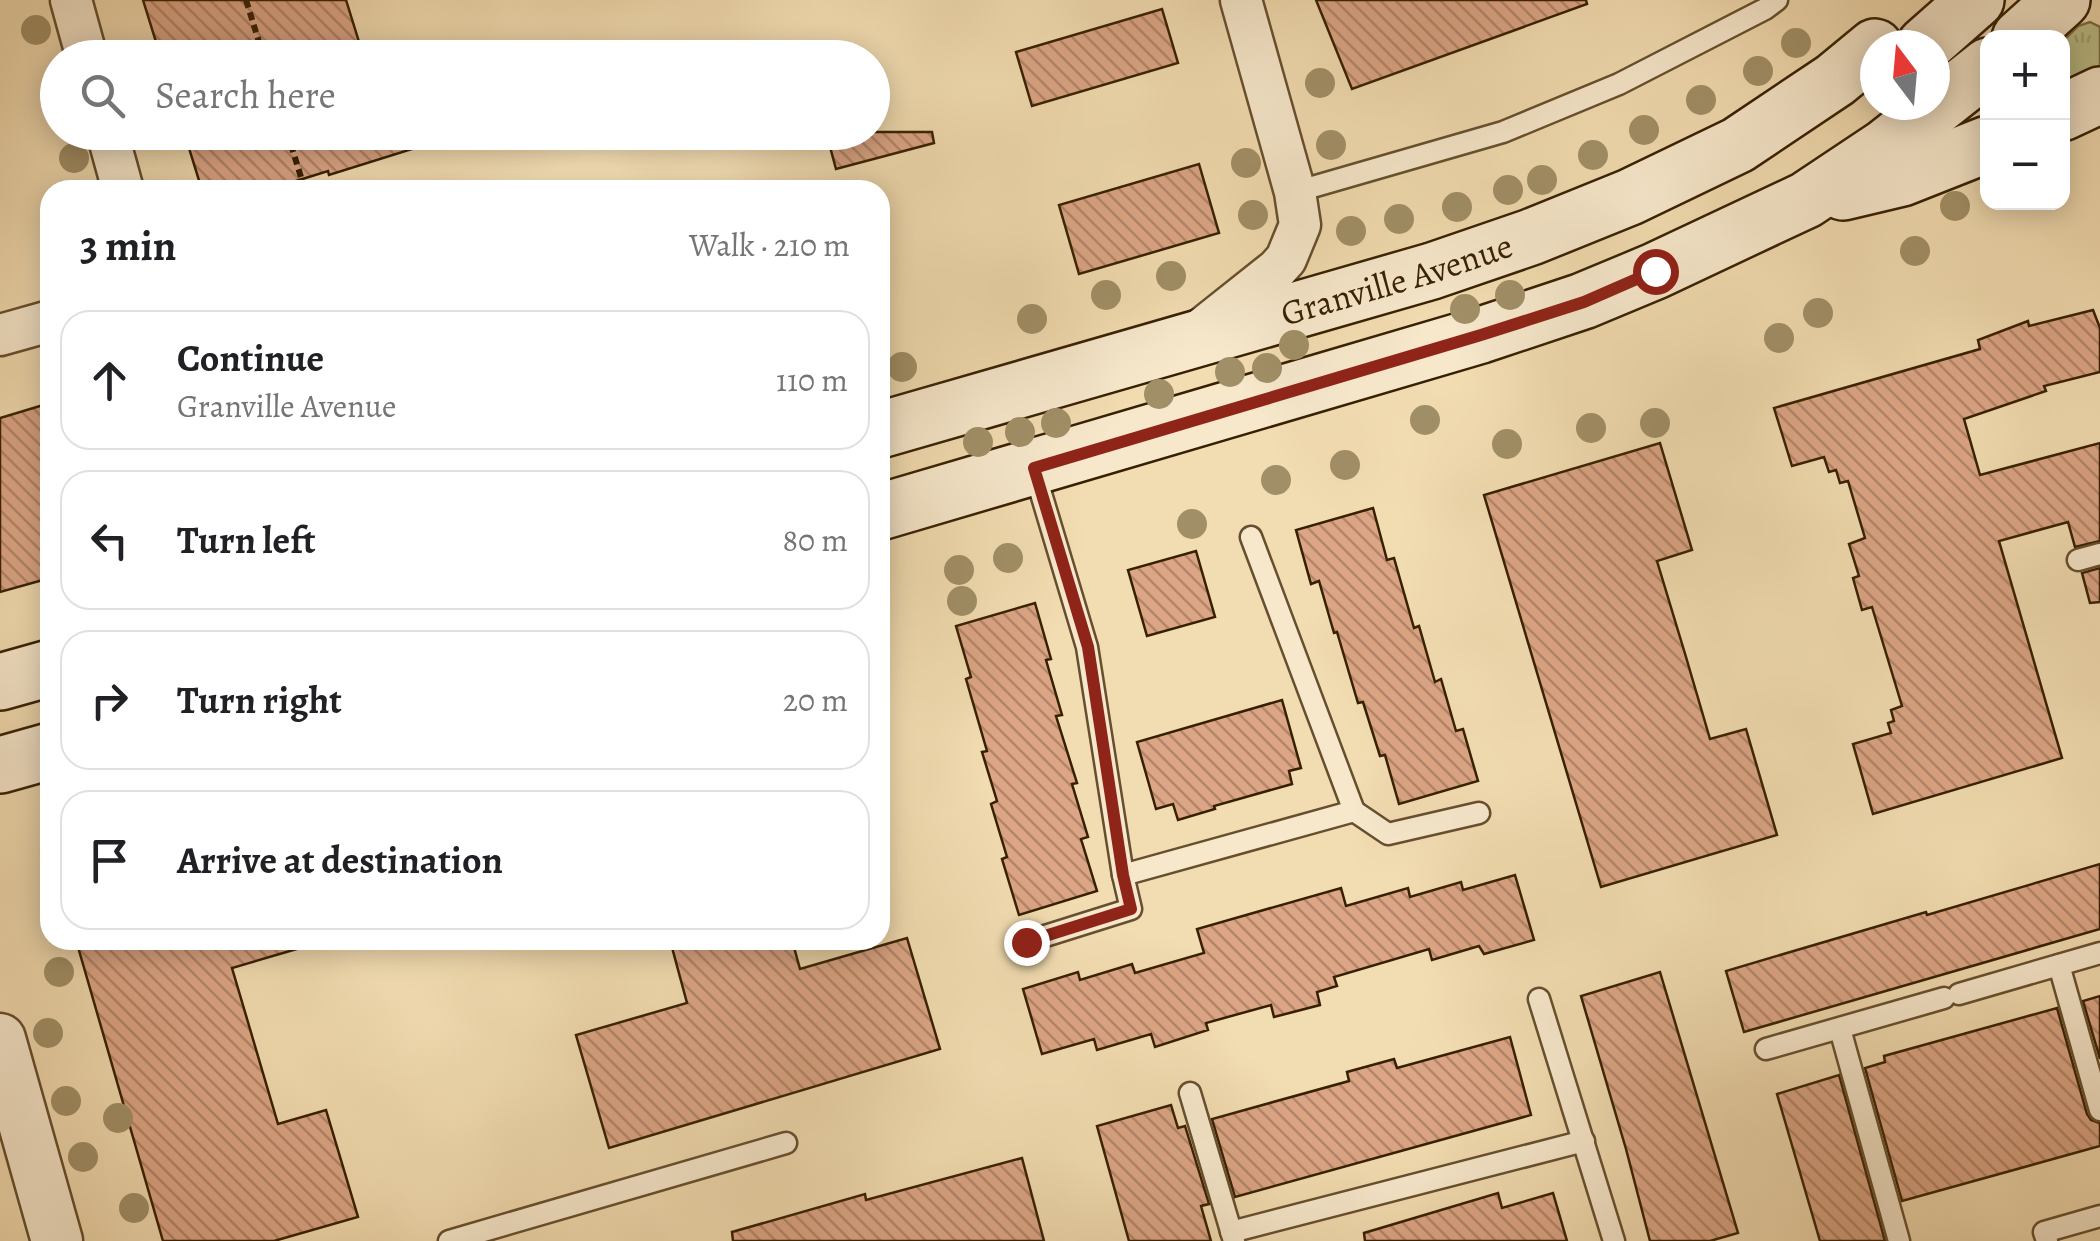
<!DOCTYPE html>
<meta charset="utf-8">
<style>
body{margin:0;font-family:Alegreya,serif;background:#f6f6f6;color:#202124}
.controls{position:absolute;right:30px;top:30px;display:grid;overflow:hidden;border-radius:20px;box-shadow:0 5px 25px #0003}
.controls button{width:90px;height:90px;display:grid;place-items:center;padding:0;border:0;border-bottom:2px solid #e0e0e0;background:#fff;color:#202124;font:50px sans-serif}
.compass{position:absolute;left:1860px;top:30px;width:90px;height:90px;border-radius:50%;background:#fff;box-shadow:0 5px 25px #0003;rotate:344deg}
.stop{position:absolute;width:30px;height:30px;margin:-22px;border:8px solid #8f2418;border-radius:50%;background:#fff}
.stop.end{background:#8f2418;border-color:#fff;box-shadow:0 2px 10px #0008}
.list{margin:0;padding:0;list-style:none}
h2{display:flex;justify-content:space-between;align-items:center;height:130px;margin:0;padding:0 40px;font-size:42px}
h2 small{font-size:32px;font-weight:400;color:#757577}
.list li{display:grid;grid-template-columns:65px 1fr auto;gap:30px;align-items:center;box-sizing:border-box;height:140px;margin:0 20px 20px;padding:0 20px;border:2px solid #e0e0e0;border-radius:30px}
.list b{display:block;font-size:38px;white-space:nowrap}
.list p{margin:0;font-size:32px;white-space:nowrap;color:#757577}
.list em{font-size:32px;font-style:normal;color:#757577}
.icon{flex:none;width:55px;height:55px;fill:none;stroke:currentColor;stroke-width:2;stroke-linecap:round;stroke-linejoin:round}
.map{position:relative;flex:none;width:2100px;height:1241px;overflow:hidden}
.search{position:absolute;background:#fff;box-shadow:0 5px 25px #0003;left:40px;top:40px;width:850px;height:110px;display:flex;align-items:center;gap:25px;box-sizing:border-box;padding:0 35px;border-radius:55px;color:#757577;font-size:38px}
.panel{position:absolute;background:#fff;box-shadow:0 5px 25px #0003;left:40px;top:180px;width:850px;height:770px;border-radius:30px}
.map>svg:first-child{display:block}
.grass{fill:url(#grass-tufts);stroke:#7a7046;stroke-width:2.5}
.building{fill:url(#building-back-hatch);stroke:#372002;stroke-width:2.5}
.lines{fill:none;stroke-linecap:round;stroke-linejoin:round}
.service-casing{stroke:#664f2e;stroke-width:25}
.minor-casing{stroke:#664f2e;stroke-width:45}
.tertiary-casing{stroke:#664f2e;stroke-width:55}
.secondary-casing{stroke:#372002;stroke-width:60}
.path{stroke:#372002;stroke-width:6;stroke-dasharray:8 5;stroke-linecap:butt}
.service{stroke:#f7e8cc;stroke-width:20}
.minor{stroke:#f7e8cc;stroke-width:40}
.tertiary{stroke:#f7e8cc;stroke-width:50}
.secondary{stroke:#f7e8cc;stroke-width:55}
.tree{fill:#a18f67}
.route{stroke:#8f2418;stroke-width:12}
.labels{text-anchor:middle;stroke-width:8;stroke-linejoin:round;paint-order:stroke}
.street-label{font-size:35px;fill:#372002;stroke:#f7e8cc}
</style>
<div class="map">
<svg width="2100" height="1241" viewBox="0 0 2100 1241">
<defs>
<pattern id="grass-tufts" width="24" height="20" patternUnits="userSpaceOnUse" patternTransform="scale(2.5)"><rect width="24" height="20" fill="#bcc08b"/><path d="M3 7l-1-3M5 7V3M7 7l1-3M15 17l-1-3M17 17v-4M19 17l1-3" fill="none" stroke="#a2a576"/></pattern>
<pattern id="building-back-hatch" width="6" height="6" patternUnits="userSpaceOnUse" patternTransform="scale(2.5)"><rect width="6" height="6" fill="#dca585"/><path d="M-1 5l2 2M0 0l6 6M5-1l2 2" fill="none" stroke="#b3866b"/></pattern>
</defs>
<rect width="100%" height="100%" fill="#f2dcb1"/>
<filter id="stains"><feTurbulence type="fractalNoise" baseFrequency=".002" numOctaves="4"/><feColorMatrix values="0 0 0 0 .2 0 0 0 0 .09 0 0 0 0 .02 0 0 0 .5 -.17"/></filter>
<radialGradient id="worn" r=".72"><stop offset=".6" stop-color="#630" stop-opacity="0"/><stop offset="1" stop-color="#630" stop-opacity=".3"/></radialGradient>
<path class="grass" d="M2090 22 2100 27V82L2063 97V41L2078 26Z"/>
<g class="building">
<path d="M143 0H346L364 58H161Z"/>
<path d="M1316 0H1586L1587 4 1352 89Z"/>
<path d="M1162 9 1178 63 1032 106 1016 52Z"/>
<path d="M184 132H439L441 140 329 175 328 171 267 190H202Z"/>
<path d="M826 132H932L934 143 836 169Z"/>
<path d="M1199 164 1219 233 1079 274 1059 205Z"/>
<path d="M2093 310 2100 328V372L2044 386 2046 391 1964 419 1980 475 2100 443V541L2075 547 2068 522 1999 541 2062 758 1873 814 1853 744 1891 733 1888 723 1894 721 1891 710 1902 706 1872 607 1862 610 1853 578 1859 576 1849 544 1865 538 1848 481 1840 483 1836 470 1829 472 1824 457 1792 466 1774 408 1980 349 1978 340 2028 321 2029 326Z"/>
<path d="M50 403V578L0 592V418Z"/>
<path d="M1660 443 1692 550 1657 561 1686 657 1710 739 1746 729 1777 835 1601 887 1484 495Z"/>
<path d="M1373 508 1387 560 1394 558 1414 628 1419 626 1435 682 1441 679 1456 731 1463 729 1478 781 1399 804 1385 755 1380 756 1363 702 1358 703 1337 632 1334 633 1319 581 1311 584 1296 530Z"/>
<path d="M1196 551 1215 617 1147 636 1128 570Z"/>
<path d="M2100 568V602L2090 603 2082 573Z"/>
<path d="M1035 603 1051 659 1046 660 1062 715 1056 716 1077 783 1072 784 1088 837 1081 839 1097 891 1019 915 1002 859 1007 857 991 804 997 801 982 752 987 751 966 679 971 677 956 626Z"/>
<path d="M1282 700 1301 768 1289 771 1292 784 1214 806 1215 809 1178 820 1173 804 1156 809 1137 742Z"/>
<path d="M2100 864V929L1744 1032 1726 971 1926 912 1927 915Z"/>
<path d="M1515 875 1534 940 1484 954 1479 946 1432 960 1429 949 1334 977 1337 986 1317 992 1320 1005 1274 1017 1271 1005 1206 1023 1208 1030 1155 1047 1151 1034 1097 1050 1094 1039 1042 1054 1023 989 1078 972 1080 980 1132 964 1135 973 1204 953 1197 929 1341 888 1346 906 1408 888 1410 897 1461 882 1463 890Z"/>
<path d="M907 938 940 1049 609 1148 576 1035 687 1003 670 940H792L800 969Z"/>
<path d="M76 940H299L300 948 232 968 278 1124 326 1110 358 1217 274 1241H163Z"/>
<path d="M1660 972 1738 1233 1710 1241H1650L1626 1149 1581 996Z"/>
<path d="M2100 996V1059L2083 1001Z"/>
<path d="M2057 1008 2087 1114 2091 1120 2100 1123V1146L1902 1201 1865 1068 1885 1062 1884 1056Z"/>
<path d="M1510 1037 1531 1115 1235 1197 1212 1119 1349 1081 1347 1072 1394 1059 1397 1068Z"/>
<path d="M1839 1075 1885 1241H1820L1777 1094Z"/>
<path d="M1171 1105 1178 1128 1185 1126 1209 1204 1201 1206 1211 1241H1129L1097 1126Z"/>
<path d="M1022 1158 1044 1241H733L732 1232 865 1194 866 1200Z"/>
<path d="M1498 1193 1502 1208 1553 1193 1567 1241H1365L1364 1233Z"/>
</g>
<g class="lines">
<defs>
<g id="service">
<path d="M1295 192 1503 132 1619 84 1765 9 1777 0"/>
<path d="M2078 560 2100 554"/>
<path d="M1354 811 1388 834 1479 813"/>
<path d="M1123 875 1354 811 1251 537"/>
<path d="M1026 942 1131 909 1123 875 1087 647 1034 470"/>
<path d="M2059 965 2100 1110"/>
<path d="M1959 994 2100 953"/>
<path d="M1539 999 1614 1241"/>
<path d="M1840 1029 1899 1241"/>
<path d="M1766 1049 1944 998"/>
<path d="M1190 1093 1234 1241"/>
<path d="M1231 1232 1584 1141"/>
<path d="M449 1241 786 1143"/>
<path d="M2047 1241 2044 1232 2100 1216"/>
</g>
<g id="minor">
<path d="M71 0 87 58"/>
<path d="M107 132 123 190"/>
<path d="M1204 327 1277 269 1286 259 1300 225 1295 192 1241 0"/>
<path d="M0 335 50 321"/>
</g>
<path id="tertiary" d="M0 1039 57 1241"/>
<g id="secondary">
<path d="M2020 38 2062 0"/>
<path d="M1925 45 1976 0"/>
<path d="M2062 113 2100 95"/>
<path d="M1843 192 1902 178 1988 144"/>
<path id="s1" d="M880 430 1432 271 1531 237 1630 197 1738 145 1835 80 1875 47"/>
<path d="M880 512 1481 335 1583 301 1655 271 1806 200 1884 148 1988 66"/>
<path d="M0 682 50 668"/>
<path d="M0 765 50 751"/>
</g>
</defs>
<use href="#service" class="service-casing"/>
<use href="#minor" class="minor-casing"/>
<use href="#tertiary" class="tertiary-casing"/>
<use href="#secondary" class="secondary-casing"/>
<g class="path">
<path d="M246 0 264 58"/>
<path d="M287 132 305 190"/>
</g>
<use href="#service" class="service"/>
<use href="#minor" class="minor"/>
<use href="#tertiary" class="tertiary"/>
<use href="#secondary" class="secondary"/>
</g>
<g class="tree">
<circle cx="36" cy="30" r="15"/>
<circle cx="1796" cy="43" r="15"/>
<circle cx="1758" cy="71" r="15"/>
<circle cx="1320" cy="83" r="15"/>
<circle cx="1701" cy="100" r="15"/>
<circle cx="1644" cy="130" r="15"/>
<circle cx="1331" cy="145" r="15"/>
<circle cx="1593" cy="155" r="15"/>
<circle cx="74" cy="158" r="15"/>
<circle cx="1246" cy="163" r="15"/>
<circle cx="1542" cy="180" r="15"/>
<circle cx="1508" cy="190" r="15"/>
<circle cx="1955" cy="206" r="15"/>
<circle cx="1457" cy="207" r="15"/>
<circle cx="1253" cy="215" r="15"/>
<circle cx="1399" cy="219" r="15"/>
<circle cx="1351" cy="231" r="15"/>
<circle cx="1915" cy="251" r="15"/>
<circle cx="1171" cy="276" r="15"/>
<circle cx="1106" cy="295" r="15"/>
<circle cx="1510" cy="295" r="15"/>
<circle cx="1465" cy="309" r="15"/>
<circle cx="1818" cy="313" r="15"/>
<circle cx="1032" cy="319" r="15"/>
<circle cx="1779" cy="338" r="15"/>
<circle cx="1294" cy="345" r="15"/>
<circle cx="902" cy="367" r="15"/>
<circle cx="1267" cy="368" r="15"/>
<circle cx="1230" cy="372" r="15"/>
<circle cx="1159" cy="394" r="15"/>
<circle cx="1425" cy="420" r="15"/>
<circle cx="1056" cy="423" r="15"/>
<circle cx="1655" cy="423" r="15"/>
<circle cx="1591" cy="428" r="15"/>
<circle cx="1020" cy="432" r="15"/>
<circle cx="978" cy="442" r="15"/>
<circle cx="1507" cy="444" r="15"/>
<circle cx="1345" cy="465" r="15"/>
<circle cx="1276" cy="480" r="15"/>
<circle cx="1192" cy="524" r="15"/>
<circle cx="1008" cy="558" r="15"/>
<circle cx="959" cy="570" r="15"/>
<circle cx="962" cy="601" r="15"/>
<circle cx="59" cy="972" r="15"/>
<circle cx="48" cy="1033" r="15"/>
<circle cx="66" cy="1101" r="15"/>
<circle cx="118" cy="1118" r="15"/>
<circle cx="83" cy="1157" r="15"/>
<circle cx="134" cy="1208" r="15"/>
</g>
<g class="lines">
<path class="route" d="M1026 942 1131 909 1123 875 1088 647 1034 468 1481 335 1584 302 1655 271"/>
</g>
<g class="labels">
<g class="street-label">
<text dy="12" stroke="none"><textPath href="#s1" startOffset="538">Granville Avenue</textPath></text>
</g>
</g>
<rect width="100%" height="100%" filter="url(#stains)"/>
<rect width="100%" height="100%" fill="url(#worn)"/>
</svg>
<div class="controls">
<button>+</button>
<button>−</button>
</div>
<svg class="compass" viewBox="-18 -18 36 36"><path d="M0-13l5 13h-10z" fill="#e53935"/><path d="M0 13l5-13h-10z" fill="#757577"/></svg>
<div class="stop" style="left:1655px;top:271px"></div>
<div class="stop end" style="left:1026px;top:942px"></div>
<div class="search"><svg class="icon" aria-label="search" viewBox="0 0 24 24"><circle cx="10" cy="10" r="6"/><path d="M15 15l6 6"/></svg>Search here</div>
<section class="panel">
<h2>3 min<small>Walk · 210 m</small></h2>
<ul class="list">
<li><svg class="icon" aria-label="ahead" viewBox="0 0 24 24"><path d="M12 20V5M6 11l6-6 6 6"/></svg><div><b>Continue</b><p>Granville Avenue</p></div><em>110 m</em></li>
<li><svg class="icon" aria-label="left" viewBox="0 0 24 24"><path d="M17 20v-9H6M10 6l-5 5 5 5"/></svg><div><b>Turn left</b></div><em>80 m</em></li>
<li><svg class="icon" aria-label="right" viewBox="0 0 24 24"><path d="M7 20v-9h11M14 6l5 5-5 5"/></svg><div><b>Turn right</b></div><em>20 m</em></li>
<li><svg class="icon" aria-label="arrive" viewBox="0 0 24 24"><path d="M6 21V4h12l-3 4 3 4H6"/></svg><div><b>Arrive at destination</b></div></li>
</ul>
</section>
</div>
